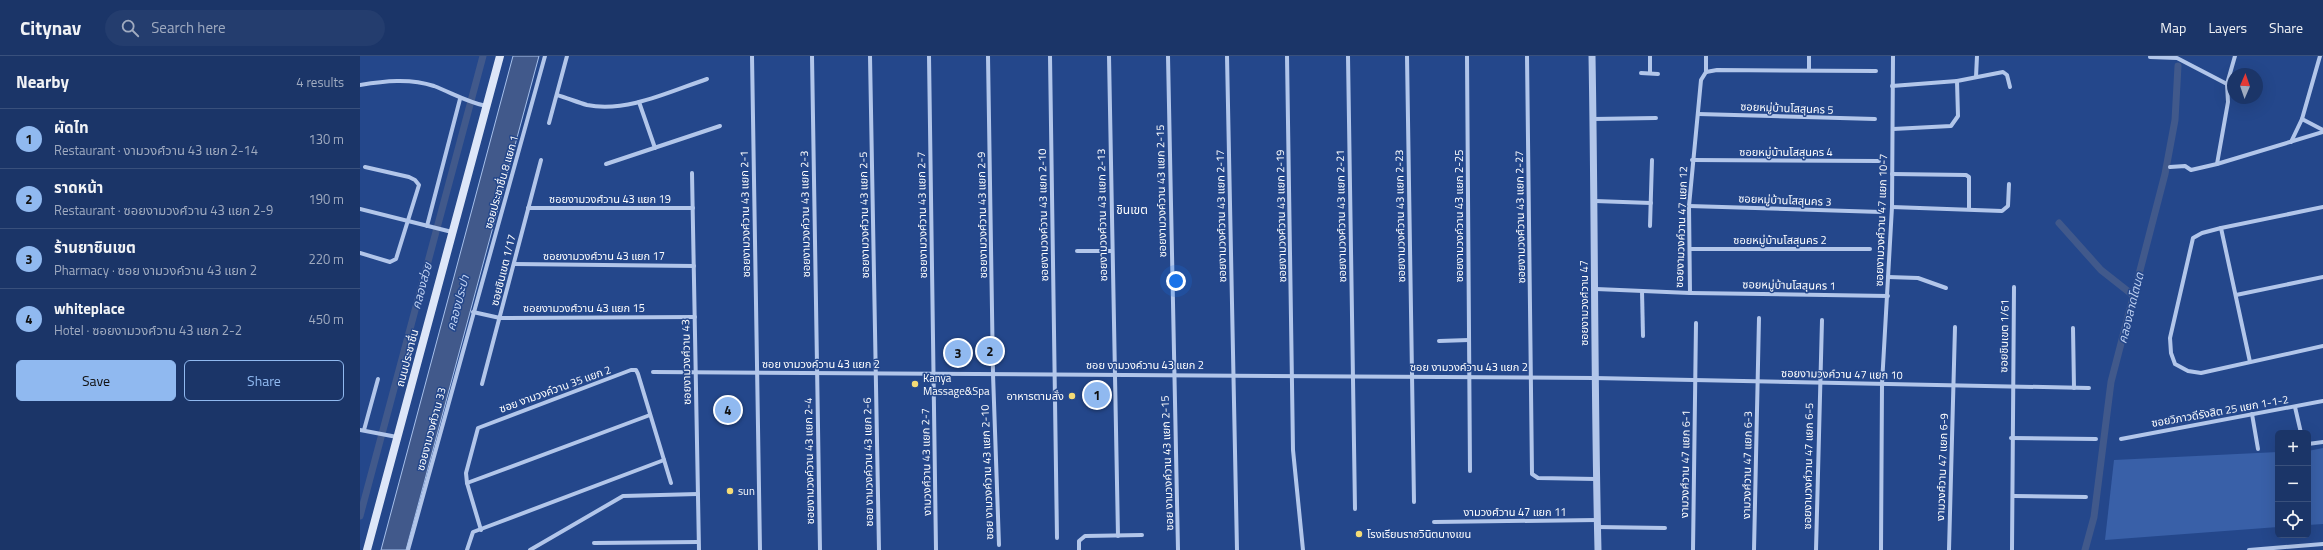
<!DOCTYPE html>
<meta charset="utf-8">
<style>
body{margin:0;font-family:"Titillium Web","Noto Sans Thai",sans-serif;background:#243d6e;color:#f1f3f6}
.controls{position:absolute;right:12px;bottom:12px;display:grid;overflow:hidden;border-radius:6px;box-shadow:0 4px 16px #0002}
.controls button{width:36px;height:36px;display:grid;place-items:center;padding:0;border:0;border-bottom:1px solid #39507c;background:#1b3568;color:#f1f3f6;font:20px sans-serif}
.compass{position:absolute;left:1867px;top:12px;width:36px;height:36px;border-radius:50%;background:#1b3568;box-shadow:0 4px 16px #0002;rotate:2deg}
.you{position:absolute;left:816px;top:225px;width:14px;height:14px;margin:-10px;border:3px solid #fff;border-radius:50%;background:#1a73e8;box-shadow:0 0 0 6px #1a73e833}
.badge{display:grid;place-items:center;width:26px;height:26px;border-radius:50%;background:#90b9f0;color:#111;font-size:13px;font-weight:700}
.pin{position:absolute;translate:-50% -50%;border:2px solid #fff;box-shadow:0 1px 4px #0006}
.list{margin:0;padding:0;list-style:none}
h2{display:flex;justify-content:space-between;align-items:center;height:52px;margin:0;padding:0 16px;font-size:17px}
h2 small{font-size:13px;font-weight:400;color:#a0abc0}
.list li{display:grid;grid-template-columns:26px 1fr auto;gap:12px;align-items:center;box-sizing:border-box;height:60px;padding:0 16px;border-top:1px solid #39507c}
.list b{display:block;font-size:15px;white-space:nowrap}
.list p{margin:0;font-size:13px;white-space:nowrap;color:#a0abc0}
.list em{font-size:13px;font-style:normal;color:#a0abc0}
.actions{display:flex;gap:8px;padding:12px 16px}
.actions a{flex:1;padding:9px 0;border:1px solid #90b9f0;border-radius:6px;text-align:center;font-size:14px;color:#90b9f0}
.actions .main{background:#90b9f0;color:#111}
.icon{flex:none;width:22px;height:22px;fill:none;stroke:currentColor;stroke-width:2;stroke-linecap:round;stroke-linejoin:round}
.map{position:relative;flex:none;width:1963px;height:494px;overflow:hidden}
header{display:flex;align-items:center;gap:24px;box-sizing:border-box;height:56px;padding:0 20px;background:#1b3568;border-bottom:1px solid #39507c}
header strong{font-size:19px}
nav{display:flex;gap:22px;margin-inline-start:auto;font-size:14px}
.search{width:280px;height:36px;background:#243d6e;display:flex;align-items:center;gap:10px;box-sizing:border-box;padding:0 14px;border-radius:22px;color:#a0abc0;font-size:15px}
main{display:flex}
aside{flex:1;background:#1b3568}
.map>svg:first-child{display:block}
.green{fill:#3960a8}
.water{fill:#41598b;stroke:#a6c0eb}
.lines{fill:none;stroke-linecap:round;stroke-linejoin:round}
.canal{stroke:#41598b;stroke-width:7}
.minor{stroke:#b2c6ea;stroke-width:4}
.tertiary{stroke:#b2c6ea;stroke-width:7}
.secondary{stroke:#dde6f8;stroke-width:8}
.poi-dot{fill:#f5dc76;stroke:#24478b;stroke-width:1.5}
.labels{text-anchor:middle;stroke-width:3;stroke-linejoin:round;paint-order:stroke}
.street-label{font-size:11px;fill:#fff;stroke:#24478b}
.poi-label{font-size:11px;fill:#fff;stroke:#24478b;text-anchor:start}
.neighbourhood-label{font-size:12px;fill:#fff;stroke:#24478b}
.water-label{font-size:12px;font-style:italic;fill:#bed0f1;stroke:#24478b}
</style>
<header>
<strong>Citynav</strong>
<div class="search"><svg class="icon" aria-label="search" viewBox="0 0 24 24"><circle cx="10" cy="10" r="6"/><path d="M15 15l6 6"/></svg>Search here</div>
<nav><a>Map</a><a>Layers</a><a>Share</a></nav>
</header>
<main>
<aside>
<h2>Nearby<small>4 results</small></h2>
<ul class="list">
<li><span class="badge">1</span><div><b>ผัดไท</b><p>Restaurant · งามวงศ์วาน 43 แยก 2-14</p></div><em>130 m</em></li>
<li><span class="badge">2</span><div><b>ราดหน้า</b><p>Restaurant · ซอยงามวงศ์วาน 43 แยก 2-9</p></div><em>190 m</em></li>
<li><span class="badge">3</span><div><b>ร้านยาชินเขต</b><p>Pharmacy · ซอย งามวงค์วาน 43 แยก 2</p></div><em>220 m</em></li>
<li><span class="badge">4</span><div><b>whiteplace</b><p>Hotel · ซอยงามวงศ์วาน 43 แยก 2-2</p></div><em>450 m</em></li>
</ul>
<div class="actions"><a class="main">Save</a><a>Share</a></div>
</aside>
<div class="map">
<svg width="1963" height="494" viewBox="0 0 1963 494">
<rect width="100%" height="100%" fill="#24478b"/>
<g class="green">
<path d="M1963 392V468L1948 469V395Z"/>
<path d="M1918 396V471L1745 484 1754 404Z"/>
</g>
<path class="water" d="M153 0H179L46 494H21Z"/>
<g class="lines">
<g class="canal">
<path d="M1699 167 1741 214 1774 240"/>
<path d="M0 460 123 0"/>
<path d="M1725 494 1734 461 1751 326 1805 118 1815 64 1818 10"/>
</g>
<g class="minor">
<path d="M392 0 400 494"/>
<path d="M452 0 460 494"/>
<path d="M510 0 519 494"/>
<path d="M569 0 576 494"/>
<path d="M628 0 633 318 639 489"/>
<path d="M690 0 697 482"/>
<path d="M749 0 758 480"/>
<path d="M808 0 818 494"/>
<path d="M867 0 877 494"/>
<path d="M927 0 933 394 943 494"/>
<path d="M988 0 995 453"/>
<path d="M1047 0 1054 446"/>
<path d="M1107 0 1110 415"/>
<path d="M1167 0 1172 418 1178 422 1236 423"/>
<path d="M1346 0V16"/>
<path d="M1449 0V13"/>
<path d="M1790 1 1817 2 1867 28"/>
<path d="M1346 16 1357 14 1516 15"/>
<path d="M1281 17 1298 18"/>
<path d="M1290 17V0"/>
<path d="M1616 21 1617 0"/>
<path d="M1597 25 1643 16 1647 19 1650 31"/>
<path d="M0 29C24 25 50 22 74 30 92 37 107 46 126 50"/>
<path d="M1532 30 1597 25 1598 60 1591 70 1533 73"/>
<path d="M197 39C207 42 217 46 227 49 267 57 311 35 347 23"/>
<path d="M279 46 295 92"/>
<path d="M1338 58 1515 63"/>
<path d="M1233 63 1296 62"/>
<path d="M1942 63 1963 74"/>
<path d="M189 67 207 0"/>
<path d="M1931 86 1942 63 1960 0"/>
<path d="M1332 104 1519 105"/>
<path d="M246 108 360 70"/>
<path d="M1857 108 1868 46 1867 28 1875 0"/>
<path d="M1810 111 1825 110 1831 114 1857 108 1963 76"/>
<path d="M332 117 339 494"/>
<path d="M1532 118 1606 119 1609 121V153"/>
<path d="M1235 145 1291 147"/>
<path d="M1329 150 1521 156"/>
<path d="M1532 151 1642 155 1648 150 1649 128"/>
<path d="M1963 151 1861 172 1842 177 1833 182 1810 282 1811 297 1815 308 1828 315 1841 317 1963 290"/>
<path d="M168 152H333"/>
<path d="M0 153 92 176"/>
<path d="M67 170 100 43"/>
<path d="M1290 170 1292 104"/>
<path d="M1861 172 1890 306"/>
<path d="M1330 193H1510"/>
<path d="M717 195H752"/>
<path d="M0 197 30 206 36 203 59 129 55 124 49 121 5 111"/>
<path d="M154 208 334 210"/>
<path d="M1528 221 1558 222 1586 232"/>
<path d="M1236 233 1330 237 1329 150 1341 24 1346 16"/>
<path d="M1282 235 1283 280"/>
<path d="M1330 237 1528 240"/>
<path d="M1876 239 1963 221"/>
<path d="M113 256 140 262 335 261"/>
<path d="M1713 272 1714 332"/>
<path d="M1079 285 1109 284"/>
<path d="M293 316 1234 322 1729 332"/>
<path d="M122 328 181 104"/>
<path d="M1935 351 1941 377"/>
<path d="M1892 358 1898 393"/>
<path d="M0 374 37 381"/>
<path d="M4 374 18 323"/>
<path d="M1651 382 1736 383"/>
<path d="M1761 383 1963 345"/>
<path d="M1948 388 1963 386"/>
<path d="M107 427 290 359"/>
<path d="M1654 440 1726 441"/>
<path d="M1074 466 1237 464"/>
<path d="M1237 471 1305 472"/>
<path d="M121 474 107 427 106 417 118 372 271 314H276L278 318 311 427"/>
<path d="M234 487 338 486"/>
<path d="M48 494 185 0"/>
<path d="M107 494 113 476 304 404"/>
<path d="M170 494 263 440 338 438"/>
<path d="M719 494V485L725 480 782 479"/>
<path d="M1333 494 1336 267"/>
<path d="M1394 494 1399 262"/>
<path d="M1456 494 1462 264"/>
<path d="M1521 494 1522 328 1532 151 1533 0"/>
<path d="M1589 494 1595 271"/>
<path d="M1652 494 1654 231"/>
<path d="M1889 494 1963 488"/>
</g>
<path class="tertiary" d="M1232 0C1235 165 1234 329 1238 494"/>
<path class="secondary" d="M7 494 140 0"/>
</g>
<g class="poi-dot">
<circle cx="555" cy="328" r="4"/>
<circle cx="712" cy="340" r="4"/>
<circle cx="370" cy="435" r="4"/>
<circle cx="999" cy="478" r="4"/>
</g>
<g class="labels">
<g class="street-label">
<text transform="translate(1427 52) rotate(2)" y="4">ซอยหมู่บ้านโสสุนคร 5</text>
<text x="1426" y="100">ซอยหมู่บ้านโสสุนคร 4</text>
<text transform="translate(141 126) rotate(-74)" y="4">ซอยประชาชื่น 8 แยก 1</text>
<text transform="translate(801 135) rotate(-91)" y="4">ซอยงามวงค์วาน 43 แยก 2-15</text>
<text x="250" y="147">ซอยงามวงศ์วาน 43 แยก 19</text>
<text transform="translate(1425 144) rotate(2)" y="4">ซอยหมู่บ้านโสสุนคร 3</text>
<text transform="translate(385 158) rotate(-91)" y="4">ซอยงามวงศ์วาน 43 แยก 2-1</text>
<text transform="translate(445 158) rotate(-91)" y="4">ซอยงามวงค์วาน 43 แยก 2-3</text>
<text transform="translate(504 159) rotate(-91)" y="4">ซอยงามวงศ์วาน 43 แยก 2-5</text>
<text transform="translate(562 159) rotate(-91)" y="4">ซอยงามวงศ์วาน 43 แยก 2-7</text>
<text transform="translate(622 159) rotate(-91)" y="4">ซอยงามวงศ์วาน 43 แยก 2-9</text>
<text transform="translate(683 159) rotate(-91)" y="4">ซอยงามวงค์วาน 43 แยก 2-10</text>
<text transform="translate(742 159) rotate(-91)" y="4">ซอยงามวงศ์วาน 43 แยก 2-13</text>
<text transform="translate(861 160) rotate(-91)" y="4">ซอยงามวงศ์วาน 43 แยก 2-17</text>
<text transform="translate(921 160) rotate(-91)" y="4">ซอยงามวงศ์วาน 43 แยก 2-19</text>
<text transform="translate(981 160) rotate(-91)" y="4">ซอยงามวงศ์วาน 43 แยก 2-21</text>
<text transform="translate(1040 160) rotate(-91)" y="4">ซอยงามวงศ์วาน 43 แยก 2-23</text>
<text transform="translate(1099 160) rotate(-90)" y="4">ซอยงามวงค์วาน 43 แยก 2-25</text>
<text transform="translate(1160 161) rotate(-91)" y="4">ซอยงามวงศ์วาน 43 แยก 2-27</text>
<text transform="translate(1521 164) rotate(-88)" y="4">ซอยงามวงศ์วาน 47 แยก 10-7</text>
<text transform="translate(1321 171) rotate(-88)" y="4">ซอยงามวงค์วาน 47 แยก 12</text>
<text x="1420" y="188">ซอยหมู่บ้านโสสุนคร 2</text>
<text x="244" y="204">ซอยงามวงศ์วาน 43 แยก 17</text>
<text transform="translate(143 214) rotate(-76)" y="4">ซอยชินเขต 1/17</text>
<text transform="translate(1429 229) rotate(1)" y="4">ซอยหมู่บ้านโสสุนคร 1</text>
<text transform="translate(1224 247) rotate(-90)" y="4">ซอยงามวงศ์วาน 47</text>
<text x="224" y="256">ซอยงามวงศ์วาน 43 แยก 15</text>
<text transform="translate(1644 280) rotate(-89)" y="4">ซอยชินเขต 1/61</text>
<text transform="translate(47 302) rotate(-75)" y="4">ถนนประชาชื่น</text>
<text transform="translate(326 306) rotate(-91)" y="4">ซอยงามวงศ์วาน 43</text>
<text x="461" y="312">ซอย งามวงค์วาน 43 แยก 2</text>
<text x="785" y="313">ซอย งามวงค์วาน 43 แยก 2</text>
<text x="1109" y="315">ซอย งามวงค์วาน 43 แยก 2</text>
<text transform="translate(1482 318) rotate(1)" y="4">ซอยงามวงค์วาน 47 แยก 10</text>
<text transform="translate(195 333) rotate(-20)" y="4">ซอย งามวงค์วาน 35 แยก 2</text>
<text transform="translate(1860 355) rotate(-10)" y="4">ซอยวิภาวดีรังสิต 25 แยก 1-1-2</text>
<text transform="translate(71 373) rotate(-75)" y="4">ซอยงามวงศ์วาน 33</text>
<text transform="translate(449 405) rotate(-91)" y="4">ซอยงามวงค์วาน 43 แยก 2-4</text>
<text transform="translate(508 406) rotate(-91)" y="4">ซอย งามวงค์วาน 43 แยก 2-6</text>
<text transform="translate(566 406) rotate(-91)" y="4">งามวงศ์วาน 43 แยก 2-7</text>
<text transform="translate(807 407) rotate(-92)" y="4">ซอย งามวงค์วาน 43 แยก 2-15</text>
<text transform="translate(1325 408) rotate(-89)" y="4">งามวงศ์วาน 47 แยก 6-1</text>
<text transform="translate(1387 409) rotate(-89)" y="4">งามวงศ์วาน 47 แยก 6-3</text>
<text transform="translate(1448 410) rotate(-89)" y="4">ซอยงามวงศ์วาน 47 แยก 6-5</text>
<text transform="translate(1582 411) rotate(-88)" y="4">งามวงศ์วาน 47 แยก 6-9</text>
<text transform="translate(627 416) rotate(-92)" y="4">ซอย งามวงค์วาน 43 แยก 2-10</text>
<text x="1155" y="460">งามวงศ์วาน 47 แยก 11</text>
</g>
<g class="poi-label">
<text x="563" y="326">Kanya<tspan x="563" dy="13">Massage&amp;Spa</tspan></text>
<text x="704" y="344" text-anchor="end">อาหารตามสั่ง</text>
<text x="378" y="439">sun</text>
<text x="1007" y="482">โรงเรียนราชวินิตบางเขน</text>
</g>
<g class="neighbourhood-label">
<text x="772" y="158">ชินเขต</text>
</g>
<g class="water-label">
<text transform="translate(62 230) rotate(-75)" y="4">คลองส่วย</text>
<text transform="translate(98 247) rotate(-75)" y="4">คลองประปา</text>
<text transform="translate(1771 252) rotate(-76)" y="4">คลองลาดโตนด</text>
</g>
</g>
</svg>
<div class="controls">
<button>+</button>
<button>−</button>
<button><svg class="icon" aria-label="locate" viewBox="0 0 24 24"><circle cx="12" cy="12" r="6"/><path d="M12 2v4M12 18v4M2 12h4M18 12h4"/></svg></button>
</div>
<svg class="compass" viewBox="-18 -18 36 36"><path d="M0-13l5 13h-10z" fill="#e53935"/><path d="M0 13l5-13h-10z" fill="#a0abc0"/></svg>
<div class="you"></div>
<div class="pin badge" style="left:737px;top:339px">1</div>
<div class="pin badge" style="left:630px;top:295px">2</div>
<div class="pin badge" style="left:598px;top:297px">3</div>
<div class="pin badge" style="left:368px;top:354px">4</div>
</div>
</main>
